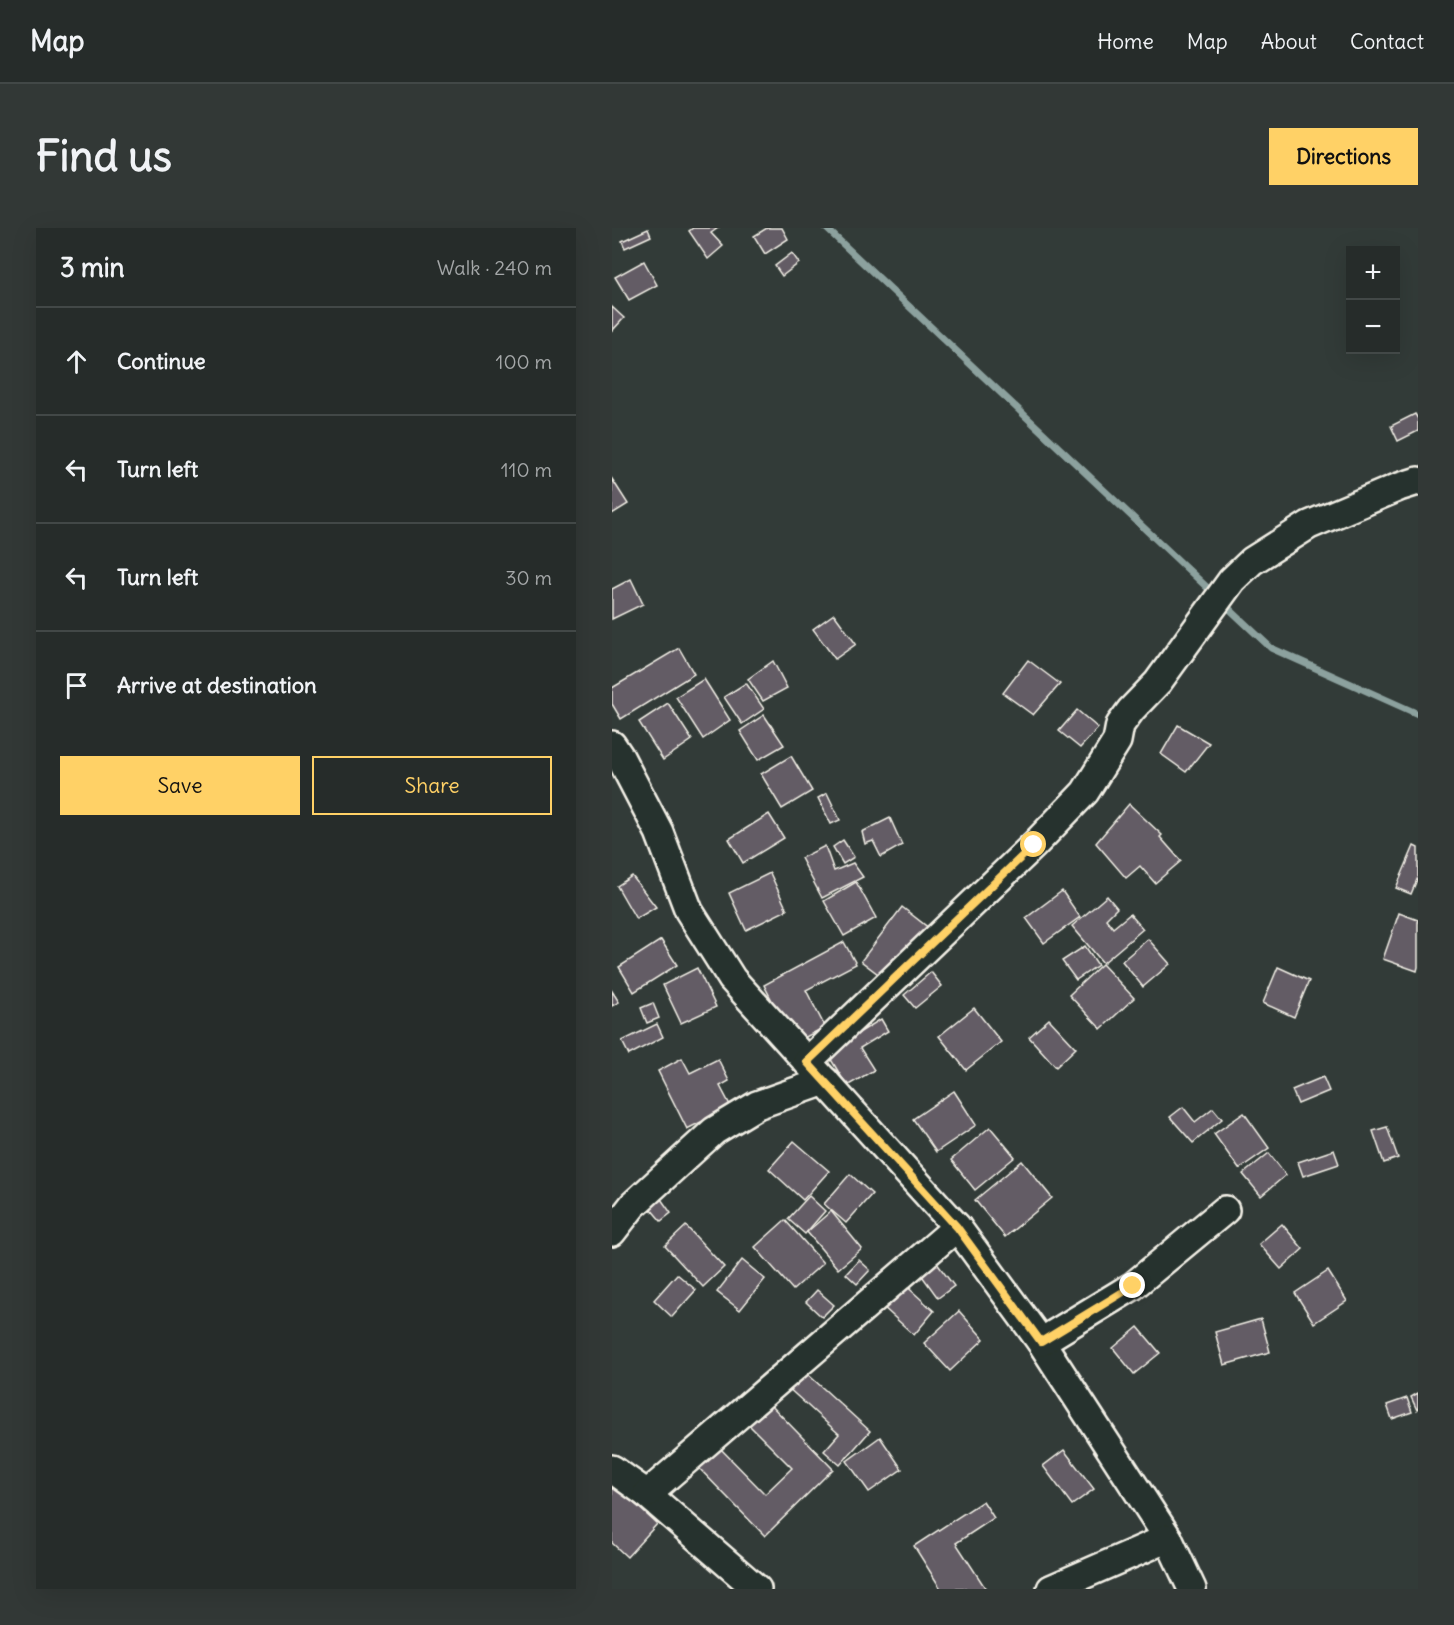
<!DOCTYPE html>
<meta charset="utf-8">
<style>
body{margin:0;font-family:Delius,sans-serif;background:#323836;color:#f1f3f6}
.controls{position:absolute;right:18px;top:18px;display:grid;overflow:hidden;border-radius:0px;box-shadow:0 6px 24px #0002}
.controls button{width:54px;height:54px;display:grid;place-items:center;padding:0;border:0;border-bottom:2px solid #424847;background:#262c2a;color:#f1f3f6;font:30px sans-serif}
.stop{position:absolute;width:18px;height:18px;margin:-14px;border:4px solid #ffd166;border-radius:50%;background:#fff}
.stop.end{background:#ffd166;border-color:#fff;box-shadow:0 2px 6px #0008}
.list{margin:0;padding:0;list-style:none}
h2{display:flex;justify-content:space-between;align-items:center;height:78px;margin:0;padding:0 24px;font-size:26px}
h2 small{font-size:20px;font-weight:400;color:#a4a7a8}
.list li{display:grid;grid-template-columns:39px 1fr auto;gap:18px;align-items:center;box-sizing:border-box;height:108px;padding:0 24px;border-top:2px solid #424847}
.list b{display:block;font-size:22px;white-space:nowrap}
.list em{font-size:20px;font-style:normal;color:#a4a7a8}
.actions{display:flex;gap:12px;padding:18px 24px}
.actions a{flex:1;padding:14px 0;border:2px solid #ffd166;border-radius:0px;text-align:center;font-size:21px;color:#ffd166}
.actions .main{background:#ffd166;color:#111}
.icon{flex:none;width:33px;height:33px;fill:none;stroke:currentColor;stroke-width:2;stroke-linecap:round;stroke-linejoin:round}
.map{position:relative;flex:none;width:806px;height:1361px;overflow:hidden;border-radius:0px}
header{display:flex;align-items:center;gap:36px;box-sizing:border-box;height:84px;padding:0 30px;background:#262c2a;border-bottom:2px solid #424847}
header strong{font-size:28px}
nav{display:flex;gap:33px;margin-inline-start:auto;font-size:21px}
.intro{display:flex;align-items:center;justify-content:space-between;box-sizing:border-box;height:144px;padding:0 36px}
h1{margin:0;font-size:42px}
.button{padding:15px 27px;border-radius:0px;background:#ffd166;color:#111;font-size:21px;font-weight:700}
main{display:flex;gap:36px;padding:0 36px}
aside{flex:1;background:#262c2a;border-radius:0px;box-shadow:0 6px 24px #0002}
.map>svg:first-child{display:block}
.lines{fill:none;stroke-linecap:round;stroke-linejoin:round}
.stream{stroke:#8ca19e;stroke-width:7}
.building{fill:#645c65;stroke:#f4f1e8;stroke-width:1.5}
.minor-casing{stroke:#f4f1e8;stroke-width:32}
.minor{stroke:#26332d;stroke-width:27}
.route{stroke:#ffd166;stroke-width:8}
</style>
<header>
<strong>Map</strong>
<nav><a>Home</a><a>Map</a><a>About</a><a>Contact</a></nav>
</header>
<div class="intro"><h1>Find us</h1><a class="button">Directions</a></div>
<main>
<aside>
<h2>3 min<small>Walk · 240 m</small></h2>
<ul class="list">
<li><svg class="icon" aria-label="ahead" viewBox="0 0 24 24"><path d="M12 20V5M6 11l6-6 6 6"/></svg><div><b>Continue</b></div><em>100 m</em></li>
<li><svg class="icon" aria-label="left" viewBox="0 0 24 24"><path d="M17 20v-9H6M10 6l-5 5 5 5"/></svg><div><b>Turn left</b></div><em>110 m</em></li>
<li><svg class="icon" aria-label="left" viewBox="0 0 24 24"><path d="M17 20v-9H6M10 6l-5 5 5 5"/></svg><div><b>Turn left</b></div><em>30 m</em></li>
<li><svg class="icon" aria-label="arrive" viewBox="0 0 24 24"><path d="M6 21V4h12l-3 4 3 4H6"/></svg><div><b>Arrive at destination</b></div></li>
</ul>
<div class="actions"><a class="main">Save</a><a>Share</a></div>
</aside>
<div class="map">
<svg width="806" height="1361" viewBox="0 0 806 1361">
<rect width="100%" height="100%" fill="#323b38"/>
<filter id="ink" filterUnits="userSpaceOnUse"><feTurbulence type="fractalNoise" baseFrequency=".0167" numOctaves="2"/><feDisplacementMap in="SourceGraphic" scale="12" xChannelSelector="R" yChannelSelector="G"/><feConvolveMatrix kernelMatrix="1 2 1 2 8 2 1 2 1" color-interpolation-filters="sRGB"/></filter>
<g filter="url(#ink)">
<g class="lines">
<g class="stream">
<path d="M214 0 602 366"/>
<path d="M610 374 659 420 806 486"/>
</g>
</g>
<g class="building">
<path d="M81 0H106L99 5 111 18 96 31 77 3Z"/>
<path d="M155 0H170L176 11 153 26 142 8Z"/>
<path d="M36 1 39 8 13 20 10 13Z"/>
<path d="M180 25 187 35 170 48 163 38Z"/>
<path d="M32 33 45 57 17 72 3 49Z"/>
<path d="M0 79 12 90 0 103Z"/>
<path d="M803 186 806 191V203L786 213 779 198Z"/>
<path d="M0 251 16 276 0 286Z"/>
<path d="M19 351 31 376 0 391V361Z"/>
<path d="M222 386 244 416 223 431 201 401Z"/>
<path d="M67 420 82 446 9 491 0 476V460Z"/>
<path d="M416 432 448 456 421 487 391 465Z"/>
<path d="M161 433 175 460 151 473 136 451Z"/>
<path d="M92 451 118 492 91 511 64 469Z"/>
<path d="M134 455 152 481 130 496 112 469Z"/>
<path d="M56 475 80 512 51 532 27 494Z"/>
<path d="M465 482 486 500 468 520 447 503Z"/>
<path d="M152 487 172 517 146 532 128 503Z"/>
<path d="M566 497 597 515 574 544 549 526Z"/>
<path d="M179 528 200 563 170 581 149 546Z"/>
<path d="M215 565 228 592 219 596 206 570Z"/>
<path d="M517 576 550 607 548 609 569 633 543 655 528 638 514 650 484 615Z"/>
<path d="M157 586 172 610 131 635 117 611Z"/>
<path d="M278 590 290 617 269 629 261 613 253 616 250 604Z"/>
<path d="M231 612 242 629 231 636 221 619Z"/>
<path d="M213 618 222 643 241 635 251 649 210 670 189 630Z"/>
<path d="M802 618 806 620V649L799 666 784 660Z"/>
<path d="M158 645 175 682 134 702 117 665Z"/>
<path d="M20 648 44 679 24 691 5 658Z"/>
<path d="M244 654 264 690 232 708 212 673Z"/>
<path d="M450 663 468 689 432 715 414 690Z"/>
<path d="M495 668 505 680 494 691 501 700 518 686 531 701 491 735 460 698Z"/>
<path d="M290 679 318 701 278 755 249 733Z"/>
<path d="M787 685 806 692V739L805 743 771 731Z"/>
<path d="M536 711 558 736 531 759 510 733Z"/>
<path d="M49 712 65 737 22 764 7 739Z"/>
<path d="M232 714 244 736 194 762 213 799 182 815 152 757Z"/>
<path d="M473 718 486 737 464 752 450 733Z"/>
<path d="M490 736 522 770 489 801 457 767Z"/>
<path d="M666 739 697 753 682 789 651 775Z"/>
<path d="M85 740 104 779 69 795 51 757Z"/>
<path d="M319 744 330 758 303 780 292 767Z"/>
<path d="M0 763 7 774 0 778Z"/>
<path d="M41 775 47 790 35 795 29 780Z"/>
<path d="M362 780 389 814 354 842 327 808Z"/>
<path d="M269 791 276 803 248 820 262 842 235 858 215 825Z"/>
<path d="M437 791 464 820 444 839 417 809Z"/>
<path d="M45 796 51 809 17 827 10 813Z"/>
<path d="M70 830 78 845 106 831 117 853 108 858 119 879 75 901 46 843Z"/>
<path d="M711 849 717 863 686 876 680 862Z"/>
<path d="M342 863 364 897 324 924 301 891Z"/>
<path d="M571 879 583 894 601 880 610 891 581 915 558 889Z"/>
<path d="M632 885 657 920 627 941 602 906Z"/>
<path d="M378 899 403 929 363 962 339 932Z"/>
<path d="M775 899 786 930 772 935 761 903Z"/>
<path d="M182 913 217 943 191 972 157 941Z"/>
<path d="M722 922 727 936 691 948 686 934Z"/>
<path d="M657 925 674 947 649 968 631 946Z"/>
<path d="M410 933 440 970 393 1009 363 972Z"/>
<path d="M238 946 260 966 234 995 212 976Z"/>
<path d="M197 968 213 983 193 1006 176 991Z"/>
<path d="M49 971 59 985 49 993 38 980Z"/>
<path d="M219 983 250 1021 226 1041 195 1004Z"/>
<path d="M173 992 211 1035 181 1062 143 1019Z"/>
<path d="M670 996 691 1021 669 1041 647 1016Z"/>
<path d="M74 998 112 1039 91 1059 53 1018Z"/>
<path d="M321 1030 342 1058 326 1070 305 1041Z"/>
<path d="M130 1032 153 1051 128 1082 105 1064Z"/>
<path d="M247 1032 258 1042 245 1056 234 1046Z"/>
<path d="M716 1043 735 1073 702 1095 683 1065Z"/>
<path d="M65 1046 84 1062 60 1089 42 1072Z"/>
<path d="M291 1055 322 1083 302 1107 270 1078Z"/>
<path d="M205 1062 222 1077 210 1089 194 1074Z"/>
<path d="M347 1083 372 1111 338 1143 312 1115Z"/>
<path d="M649 1091 658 1124 612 1137 603 1104Z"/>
<path d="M526 1099 548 1125 522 1146 501 1120Z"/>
<path d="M190 1141 258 1203 228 1237 212 1223 227 1206 174 1158Z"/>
<path d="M806 1165V1181L805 1182 799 1169Z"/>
<path d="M795 1170 800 1184 780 1191 775 1177Z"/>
<path d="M154 1172 221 1241 153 1308 84 1237 105 1217 153 1266 180 1240 133 1193Z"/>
<path d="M268 1209 290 1241 257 1264 235 1233Z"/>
<path d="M452 1222 482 1261 460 1277 431 1238Z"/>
<path d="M0 1255 45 1296 15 1329 0 1315Z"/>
<path d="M371 1273 382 1290 344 1315 374 1361H329L302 1318Z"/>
</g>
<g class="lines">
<defs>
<g id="minor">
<path d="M0 517 8 529 47 604 77 683 120 751 345 999 429 1114 556 1310 580 1361"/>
<path d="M195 834 422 617 473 564 505 513 508 497 519 482 546 454 620 352 640 333 697 297 787 259 806 253"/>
<path d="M0 1004 21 977 102 903 145 877 213 853"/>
<path d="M429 1114 521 1058 613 982"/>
<path d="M0 1241 35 1266 145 1361"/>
<path d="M35 1266 345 999"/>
<path d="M439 1361 556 1310"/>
</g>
</defs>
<use href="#minor" class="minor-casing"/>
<use href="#minor" class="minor"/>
</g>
</g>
<g class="lines" filter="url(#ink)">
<path class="route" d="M422 617 195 834 345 999 429 1114 521 1058"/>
</g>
</svg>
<div class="controls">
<button>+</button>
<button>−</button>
</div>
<div class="stop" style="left:422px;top:617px"></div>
<div class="stop end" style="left:521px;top:1058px"></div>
</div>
</main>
